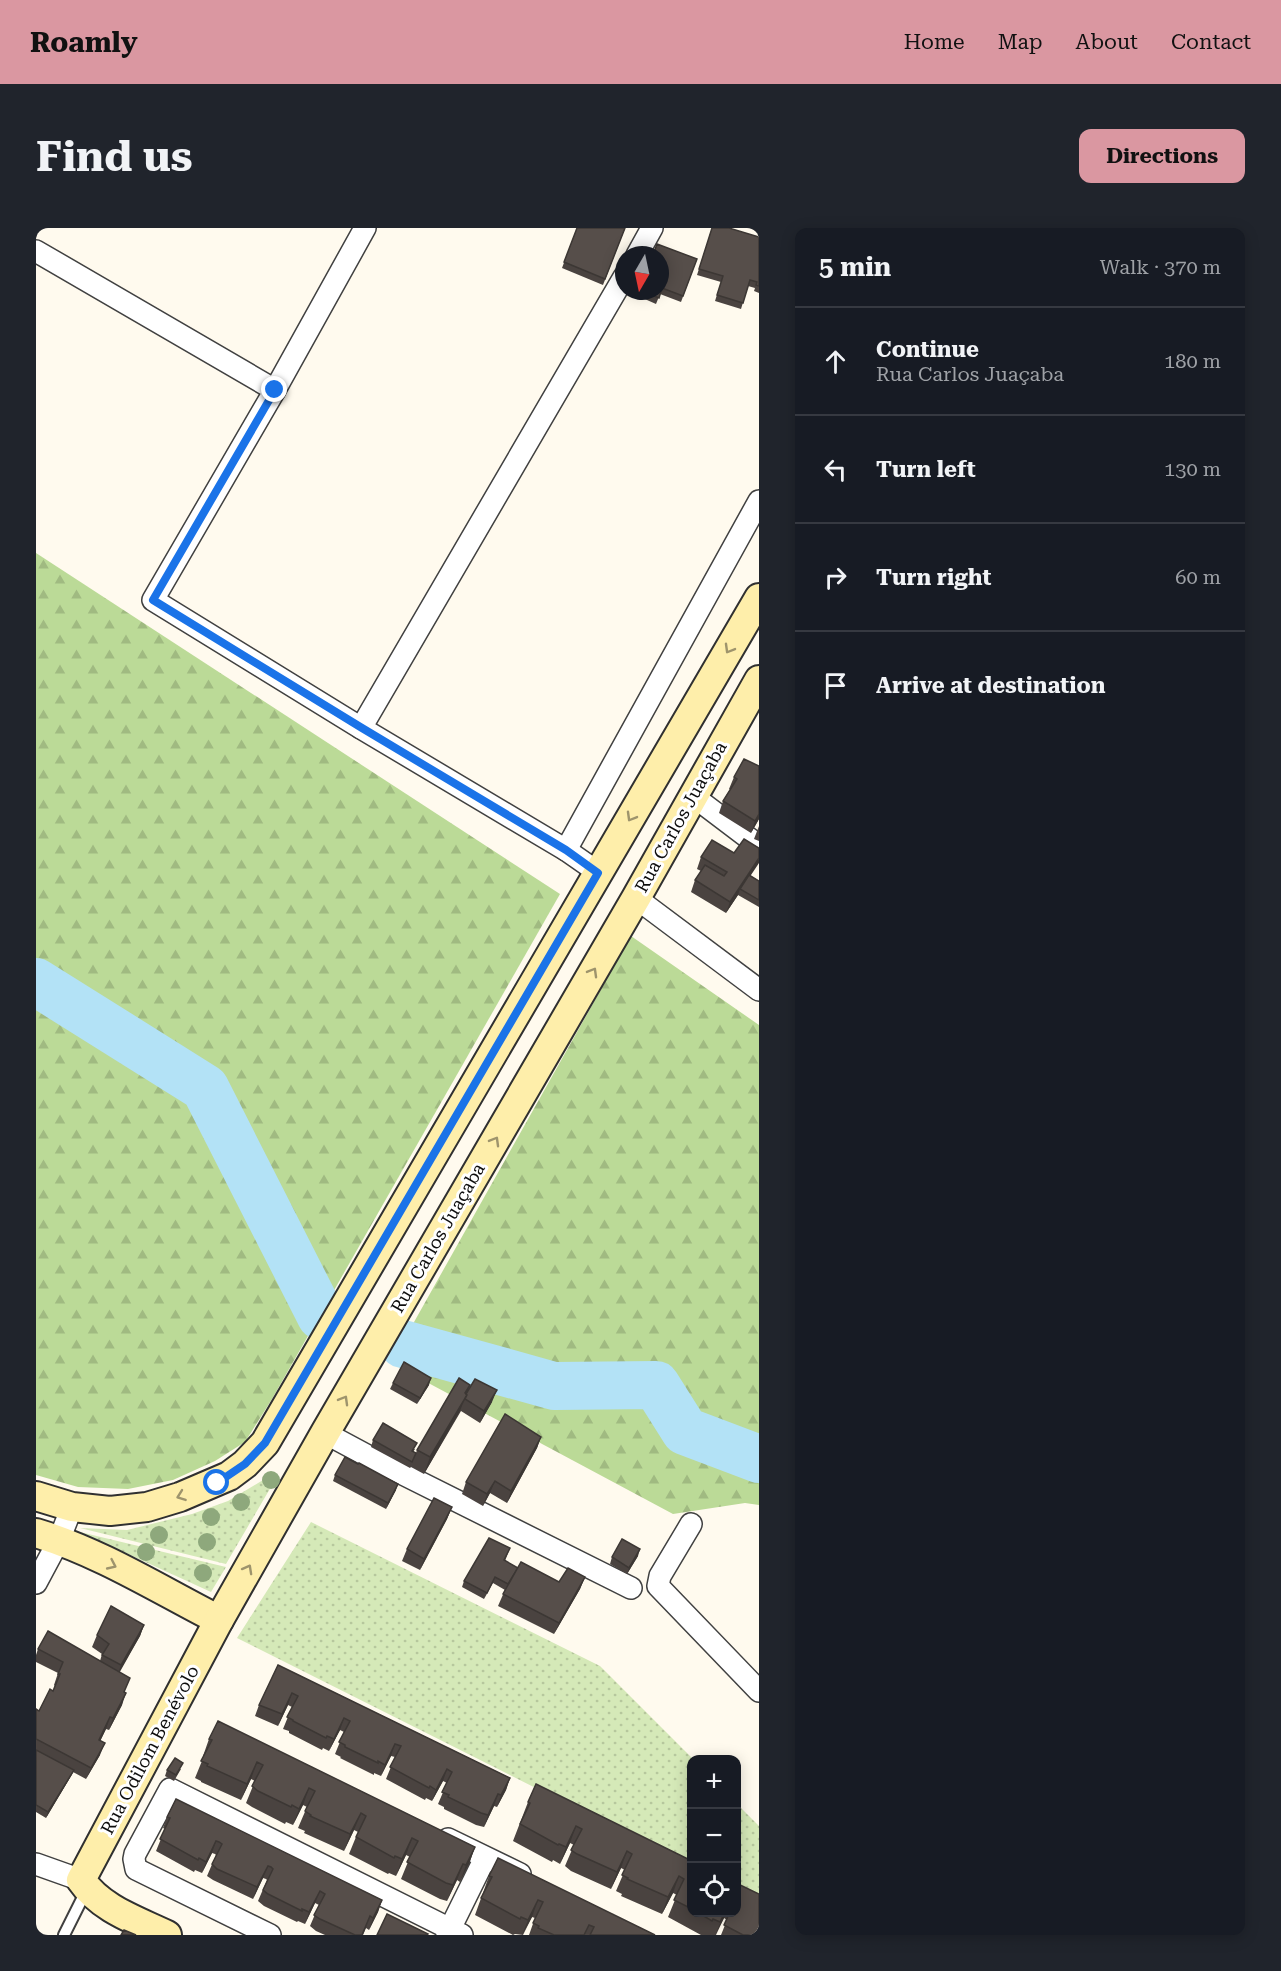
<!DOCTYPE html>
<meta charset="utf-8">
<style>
body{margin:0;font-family:"Roboto Serif",serif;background:#20242c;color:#f1f3f6}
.controls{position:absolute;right:18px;bottom:18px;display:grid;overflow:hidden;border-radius:12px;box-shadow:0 3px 15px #0003}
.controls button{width:54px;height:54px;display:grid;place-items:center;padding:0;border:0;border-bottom:2px solid #363941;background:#171b24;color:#f1f3f6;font:30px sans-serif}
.compass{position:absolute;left:579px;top:18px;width:54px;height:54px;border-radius:50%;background:#171b24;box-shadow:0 3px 15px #0003;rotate:189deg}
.stop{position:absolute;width:18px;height:18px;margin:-14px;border:4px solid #1a73e8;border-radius:50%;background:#fff}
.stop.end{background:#1a73e8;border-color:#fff;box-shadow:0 2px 6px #0008}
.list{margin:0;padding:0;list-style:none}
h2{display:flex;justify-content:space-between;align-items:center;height:78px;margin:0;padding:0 24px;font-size:26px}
h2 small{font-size:20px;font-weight:400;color:#9ea1a6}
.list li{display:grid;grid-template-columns:39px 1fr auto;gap:18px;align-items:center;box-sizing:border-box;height:108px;padding:0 24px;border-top:2px solid #363941}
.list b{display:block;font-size:22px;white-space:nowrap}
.list p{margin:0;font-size:20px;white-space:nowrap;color:#9ea1a6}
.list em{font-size:20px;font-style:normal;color:#9ea1a6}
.icon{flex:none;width:33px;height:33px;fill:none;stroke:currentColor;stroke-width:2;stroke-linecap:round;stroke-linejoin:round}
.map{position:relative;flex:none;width:723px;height:1707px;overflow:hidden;border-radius:12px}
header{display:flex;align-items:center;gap:36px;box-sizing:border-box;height:84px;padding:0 30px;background:#da97a1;color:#111}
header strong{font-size:28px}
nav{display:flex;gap:33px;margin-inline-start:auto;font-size:21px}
.intro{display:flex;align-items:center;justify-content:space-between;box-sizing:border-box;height:144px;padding:0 36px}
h1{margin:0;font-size:42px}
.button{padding:15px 27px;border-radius:12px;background:#da97a1;color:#111;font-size:21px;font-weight:700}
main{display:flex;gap:36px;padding:0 36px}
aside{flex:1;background:#171b24;border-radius:12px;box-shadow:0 3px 15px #0003}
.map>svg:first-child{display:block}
.green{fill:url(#green-dots)}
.forest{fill:url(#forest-firs)}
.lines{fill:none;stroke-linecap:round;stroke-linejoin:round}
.river{stroke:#b3e2f6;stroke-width:48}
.lane-casing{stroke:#414141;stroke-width:14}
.street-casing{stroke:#414141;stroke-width:24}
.secondary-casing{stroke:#303030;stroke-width:32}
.lane{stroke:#fff;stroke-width:10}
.street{stroke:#fff;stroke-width:21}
.secondary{stroke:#feeeaa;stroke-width:28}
.tree{fill:#8ea87c}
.wall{fill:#4a4340}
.shaded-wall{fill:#3c3734}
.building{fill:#564e4a;stroke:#3c3734;stroke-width:1.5}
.oneway{stroke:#9e946c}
.route{stroke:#1a73e8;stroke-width:8}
.labels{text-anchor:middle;stroke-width:6;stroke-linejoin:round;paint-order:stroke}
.street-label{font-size:18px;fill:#0e0e0e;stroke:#fff}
</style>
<header>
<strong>Roamly</strong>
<nav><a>Home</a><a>Map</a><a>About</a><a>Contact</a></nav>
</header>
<div class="intro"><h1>Find us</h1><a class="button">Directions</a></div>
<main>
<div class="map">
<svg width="723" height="1707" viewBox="0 0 723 1707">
<defs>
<pattern id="green-dots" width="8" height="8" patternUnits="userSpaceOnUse" patternTransform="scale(1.5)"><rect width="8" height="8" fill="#d5e9b8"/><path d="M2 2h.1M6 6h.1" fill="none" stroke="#b6c79d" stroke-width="1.8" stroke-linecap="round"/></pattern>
<pattern id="forest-firs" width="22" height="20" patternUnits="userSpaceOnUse" patternTransform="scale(1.5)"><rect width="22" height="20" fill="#bbda97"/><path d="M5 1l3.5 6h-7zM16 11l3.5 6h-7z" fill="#a0ba81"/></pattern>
</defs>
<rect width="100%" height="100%" fill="#fffaee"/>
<g class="green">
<path d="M242 1247 190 1336 44 1300 91 1302 156 1286 192 1273 232 1249Z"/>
<path d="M275 1294 564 1438 657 1531 656 1532 655 1638 201 1410Z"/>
<path d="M44 1304 190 1339 175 1364Z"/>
<path d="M700 1575 723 1598V1672L701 1661Z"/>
</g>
<g class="forest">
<path d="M0 325 524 666 236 1171 209 1214 179 1233 137 1252 92 1261 42 1259 0 1247Z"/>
<path d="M595 708 723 797V1277L709 1275 637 1286 355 1135Z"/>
</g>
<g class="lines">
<g class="river">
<path d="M0 754 169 860 285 1088"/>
<path d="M367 1116 518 1158 620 1157 649 1203 723 1231"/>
</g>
<defs>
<path id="lane" d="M28 1707 51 1661"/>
<g id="street">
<path d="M329 0 239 162 117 372 325 500 530 622 723 273"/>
<path d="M0 23 239 162"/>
<path d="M601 27 616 0"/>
<path d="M325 500 588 49"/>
<path d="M657 568 723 618"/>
<path d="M530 622 563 645"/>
<path d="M600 670 723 762"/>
<path d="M289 1205 345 1235 595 1360"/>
<path d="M655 1296 624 1348 622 1358 723 1463"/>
<path d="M0 1355 23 1312 36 1279"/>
<path d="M412 1611 484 1646"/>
<path d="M0 1636 45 1652"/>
<path d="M234 1707 100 1641 98 1631 99 1626 134 1561 426 1707"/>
<path d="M411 1707 449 1630"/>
</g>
<g id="secondary">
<path d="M0 1268 36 1279 74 1283 111 1279 144 1269 193 1248 209 1236 229 1215 723 370"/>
<path d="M0 1305C64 1324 124 1362 183 1392"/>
<path d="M131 1707C100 1692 65 1681 45 1652L183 1392 289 1205 600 670 723 452"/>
</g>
</defs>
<use href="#lane" class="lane-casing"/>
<use href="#street" class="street-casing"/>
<use href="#secondary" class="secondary-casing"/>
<use href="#lane" class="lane"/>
<use href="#street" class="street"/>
<use href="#secondary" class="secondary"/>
</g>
<g class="tree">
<circle cx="235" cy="1252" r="9"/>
<circle cx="205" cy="1274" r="9"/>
<circle cx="175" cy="1289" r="9"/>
<circle cx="123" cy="1307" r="9"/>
<circle cx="171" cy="1314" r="9"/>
<circle cx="110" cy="1324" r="9"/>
<circle cx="167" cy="1345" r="9"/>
</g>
<g class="wall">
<path d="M541 0H589L567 57 526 40Z"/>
<path d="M676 0 723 9V65L718 63 719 60 712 58 705 81 679 73 685 54 661 47Z"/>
<path d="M624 27 661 31 645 74 624 66 620 76 602 68 604 63H624Z"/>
<path d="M723 538V591L715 605 683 585 687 573 694 561H693L698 549Z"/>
<path d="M723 598V613L718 611Z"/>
<path d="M665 629 715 648 723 653V679L702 667 690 685 655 664 659 652 665 643 661 641Z"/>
<path d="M357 1155 393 1157 381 1176 354 1161Z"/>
<path d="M434 1157 432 1162 456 1174 444 1195 425 1183 388 1246 375 1239 374 1240 335 1219 337 1212 379 1221 377 1224 380 1225 381 1222Z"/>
<path d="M505 1209 501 1220 471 1275 454 1265 447 1278 426 1266 430 1254Z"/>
<path d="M299 1247 360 1262 350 1281 297 1253Z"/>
<path d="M416 1279 411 1291 384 1342 366 1333 371 1321Z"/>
<path d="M474 1320 469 1333 482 1340 523 1354 549 1349 544 1361 518 1406 462 1378 469 1362 457 1355 448 1371 426 1359 428 1353Z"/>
<path d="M602 1328 591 1346 574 1336 576 1329Z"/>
<path d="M108 1397 104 1408 83 1444 88 1464 86 1477 73 1502 70 1501 64 1513V1527L50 1551 37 1544 35 1548 10 1590 0 1584V1481L3 1483 17 1463 19 1458 18 1457 22 1445 0 1434V1427L2 1421 64 1433 66 1426 56 1419 61 1407Z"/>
<path d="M242 1437 474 1550 470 1562 461 1579 458 1578 448 1599 440 1597 408 1581V1579L402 1576 411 1555 407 1553 396 1573 390 1570 389 1572 350 1551 359 1529 355 1528 345 1548 338 1545V1547L304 1530 305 1529 299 1526 308 1504 304 1502 293 1523 287 1520 286 1522 253 1505V1503L247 1501 256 1479 252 1477 242 1498 219 1488 223 1477Z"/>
<path d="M173 1511 439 1619 433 1636 424 1654 421 1652 411 1673 404 1671 365 1651 374 1629 370 1627 360 1648 353 1645 352 1646 313 1626 322 1604 318 1602 308 1623 268 1605 269 1603 262 1600 271 1579 267 1577 257 1597 250 1594 249 1596 216 1579 210 1575 219 1553 215 1551 205 1572 165 1554V1553L159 1550 168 1528H167Z"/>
<path d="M145 1541 138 1553 129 1548 131 1542Z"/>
<path d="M492 1574 656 1633V1684H700L723 1707H685L691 1692 688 1690 680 1707H665L632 1689 641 1667 637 1665 626 1686 585 1668 586 1666 580 1663 589 1642 585 1640 575 1661 535 1643 529 1638 538 1617 534 1615 524 1636 517 1632 516 1634 477 1613Z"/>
<path d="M131 1589 346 1672 342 1684 333 1702 330 1700 327 1707H289L280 1703 274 1698 283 1677 279 1675 269 1696 262 1693 261 1694 228 1678 222 1673 231 1652 230 1651 227 1650 217 1671 177 1652 171 1648 180 1627 179 1626 176 1625 166 1645 159 1642 158 1644 120 1623 129 1601 127 1600Z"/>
<path d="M453 1648 619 1707H493L499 1690 496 1689 487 1707 479 1706 477 1707 439 1687Z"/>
</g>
<g class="shaded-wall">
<path d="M723 586V591L715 605 719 593Z"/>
<path d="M723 630V635L705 662 704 661 702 667 690 685 694 674Z"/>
<path d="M395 1150 393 1157 381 1176 384 1170Z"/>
<path d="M434 1157 424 1183 388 1246 394 1229Z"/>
<path d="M461 1162 456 1174 444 1195 448 1183Z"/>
<path d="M505 1209 501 1220 471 1275 475 1263Z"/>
<path d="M459 1253 454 1265 447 1278 451 1266Z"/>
<path d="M362 1256 360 1262 350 1281 352 1275Z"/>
<path d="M416 1279 411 1291 384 1342 388 1331Z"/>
<path d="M604 1321 602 1328 591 1346 593 1340Z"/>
<path d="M549 1349 544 1361 518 1406 523 1395Z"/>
<path d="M108 1397 104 1408 81 1449 85 1437Z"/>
<path d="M90 1465 86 1477 73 1502 77 1490Z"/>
<path d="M256 1465 252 1477 242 1498 246 1486Z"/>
<path d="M74 1489 70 1501 59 1524 63 1512Z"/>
<path d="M308 1490 304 1502 293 1523 298 1511Z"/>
<path d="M69 1515 64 1527 50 1551 55 1540Z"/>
<path d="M359 1516 355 1528 345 1548 349 1537Z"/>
<path d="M221 1534 215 1551 205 1572 211 1556Z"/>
<path d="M411 1541 407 1553 396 1573 400 1562Z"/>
<path d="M38 1542 35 1548 10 1590 12 1584Z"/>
<path d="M474 1550 470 1562 461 1579 465 1567Z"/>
<path d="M273 1560 267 1577 257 1597 263 1581Z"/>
<path d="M462 1566 458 1578 448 1599 452 1587Z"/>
<path d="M325 1585 318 1602 308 1623 314 1606Z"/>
<path d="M540 1598 534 1615 524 1636 530 1619Z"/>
<path d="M376 1610 370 1627 360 1648 366 1631Z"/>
<path d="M180 1613 176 1625 166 1645 170 1634Z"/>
<path d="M439 1619 433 1636 424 1654 430 1637Z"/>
<path d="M591 1623 585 1640 575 1661 581 1644Z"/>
<path d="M427 1636 421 1652 411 1673 417 1657Z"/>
<path d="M232 1638 227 1650 217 1671 221 1659Z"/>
<path d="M643 1648 637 1665 626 1686 632 1669Z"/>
<path d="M284 1663 279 1675 269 1696 273 1684Z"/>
<path d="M346 1672 342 1684 333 1702 337 1690Z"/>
<path d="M502 1672 496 1689 486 1707 492 1692Z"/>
<path d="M689 1684H690L688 1690 679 1707Z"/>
</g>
<g class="building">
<path d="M541 0H589L569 51 528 34Z"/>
<path d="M676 0H693L723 9V58L720 57 721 54 714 52 707 75 681 67 687 48 663 41Z"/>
<path d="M621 16 661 31 647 68 626 60 623 70 606 63H624V27H617Z"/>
<path d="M708 531 723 538V586L719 593 687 573 701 551 698 549Z"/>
<path d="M708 611 723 620V630L694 674 659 652 669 637 688 648 691 644 665 629 676 612 698 625Z"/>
<path d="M713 647 723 653V672L704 661Z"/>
<path d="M368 1134 395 1150 384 1170 357 1155Z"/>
<path d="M423 1150 434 1157 429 1165 431 1167 394 1229 381 1222Z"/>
<path d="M439 1151 461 1162 448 1183 429 1171 431 1167 430 1166Z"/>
<path d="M469 1186 505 1209 475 1263 459 1253 451 1266 430 1254Z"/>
<path d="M347 1195 381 1215 376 1223 380 1225 376 1234 337 1212Z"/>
<path d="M309 1229 322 1236 323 1235 362 1256 352 1275 299 1247Z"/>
<path d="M398 1270 416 1279 388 1331 371 1321Z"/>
<path d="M453 1310 474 1320 468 1332 482 1340 472 1356 459 1349 451 1365 428 1353Z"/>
<path d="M586 1311 604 1321 593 1340 576 1329Z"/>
<path d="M485 1334 523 1354 532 1340 549 1349 523 1395 467 1366Z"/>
<path d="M75 1378 108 1397 85 1437 66 1427 73 1416 61 1407Z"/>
<path d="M12 1403 94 1450 88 1464 90 1465 77 1490 74 1489 63 1512 69 1515 55 1540 0 1511V1481L3 1483 14 1461 17 1463 24 1446H22L27 1434 2 1421Z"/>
<path d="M242 1437 474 1550 465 1567 462 1566 452 1587 445 1585 412 1569 413 1567 406 1564 416 1544 411 1541 400 1562 394 1558 393 1560 354 1539 365 1518 359 1516 349 1537 342 1533V1535L309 1519V1517L303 1514 314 1493 308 1490 298 1511 291 1508 290 1510 257 1493V1492L251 1489 262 1468 256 1465 246 1486 223 1477Z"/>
<path d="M182 1493 439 1619 430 1637 427 1636 417 1657 410 1655 371 1634 382 1613 376 1610 366 1631 359 1628 358 1630 320 1609 330 1588 325 1585 314 1606 274 1588 275 1587 269 1583 279 1563 273 1560 263 1581 256 1577 255 1579 222 1563 216 1558 227 1537 221 1534 211 1556 171 1538 172 1536 165 1533 176 1512 173 1511Z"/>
<path d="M0 1522 38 1542 12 1584 0 1577Z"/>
<path d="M139 1530 147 1535 140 1547 131 1542Z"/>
<path d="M500 1556 656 1633V1681L638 1672 648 1651 643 1648 632 1669 591 1651 592 1650 586 1647 596 1626 591 1623 581 1644 541 1626 535 1622 546 1601 540 1598 530 1619 523 1616 522 1617 484 1596 494 1575 492 1574Z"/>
<path d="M140 1571 346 1672 337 1690 334 1688 326 1707H319L284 1691 278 1687 289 1666 284 1663 273 1684 266 1681V1683L232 1666 227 1662 237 1641 235 1639 232 1638 221 1659 181 1641 176 1636 186 1616 183 1614 180 1613 170 1634 163 1630 162 1632 124 1611 134 1590 131 1589Z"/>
<path d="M462 1630 619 1707H554L558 1699 553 1697 548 1707H518L502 1700 503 1698 497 1695 507 1674 502 1672 492 1692 485 1689 484 1691 445 1670 456 1649 453 1648Z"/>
<path d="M700 1655 723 1666V1707H707L688 1697 694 1684H700Z"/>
<path d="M661 1684H689L684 1694 677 1691 676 1693Z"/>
<path d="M351 1686 392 1706 391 1707H341Z"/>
<path d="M88 1702 100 1707H85Z"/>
</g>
<defs><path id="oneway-chevron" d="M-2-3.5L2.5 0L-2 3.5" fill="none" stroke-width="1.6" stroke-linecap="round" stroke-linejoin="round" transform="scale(1.5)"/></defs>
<g class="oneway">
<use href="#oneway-chevron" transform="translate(693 421) rotate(120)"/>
<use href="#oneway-chevron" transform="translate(595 589) rotate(120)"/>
<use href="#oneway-chevron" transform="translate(557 744) rotate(-60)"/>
<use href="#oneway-chevron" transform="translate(459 913) rotate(-60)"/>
<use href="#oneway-chevron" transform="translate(308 1172) rotate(-60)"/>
<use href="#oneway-chevron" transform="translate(145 1268) rotate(160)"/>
<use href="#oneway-chevron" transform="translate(76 1337) rotate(25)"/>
<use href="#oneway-chevron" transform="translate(212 1341) rotate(-61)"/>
</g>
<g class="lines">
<path class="route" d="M181 1255 209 1236 229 1215 562 645 530 622 326 500 117 372 239 162"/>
</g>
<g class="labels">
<g class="street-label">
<text transform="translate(645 589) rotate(-61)" y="6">Rua Carlos Juaçaba</text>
<text transform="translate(402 1010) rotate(-60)" y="6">Rua Carlos Juaçaba</text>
<text transform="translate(114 1522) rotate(-62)" y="6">Rua Odilom Benévolo</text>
</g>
</g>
</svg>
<div class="controls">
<button>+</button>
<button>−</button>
<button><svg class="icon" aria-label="locate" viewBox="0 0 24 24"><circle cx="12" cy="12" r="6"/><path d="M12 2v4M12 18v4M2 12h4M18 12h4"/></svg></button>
</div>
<svg class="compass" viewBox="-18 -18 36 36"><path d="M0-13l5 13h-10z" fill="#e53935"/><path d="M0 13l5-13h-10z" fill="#9ea1a6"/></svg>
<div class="stop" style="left:181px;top:1255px"></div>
<div class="stop end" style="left:239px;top:162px"></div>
</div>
<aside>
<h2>5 min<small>Walk · 370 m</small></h2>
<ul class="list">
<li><svg class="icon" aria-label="ahead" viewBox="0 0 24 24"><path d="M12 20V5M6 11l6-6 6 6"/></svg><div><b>Continue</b><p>Rua Carlos Juaçaba</p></div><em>180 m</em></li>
<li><svg class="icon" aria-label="left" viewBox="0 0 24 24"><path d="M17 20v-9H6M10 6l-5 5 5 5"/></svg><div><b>Turn left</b></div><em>130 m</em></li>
<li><svg class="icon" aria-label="right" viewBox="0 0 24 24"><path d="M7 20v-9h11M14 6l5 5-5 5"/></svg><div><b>Turn right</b></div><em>60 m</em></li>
<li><svg class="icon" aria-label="arrive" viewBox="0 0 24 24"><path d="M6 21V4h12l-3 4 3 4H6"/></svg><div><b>Arrive at destination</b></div></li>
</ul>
</aside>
</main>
